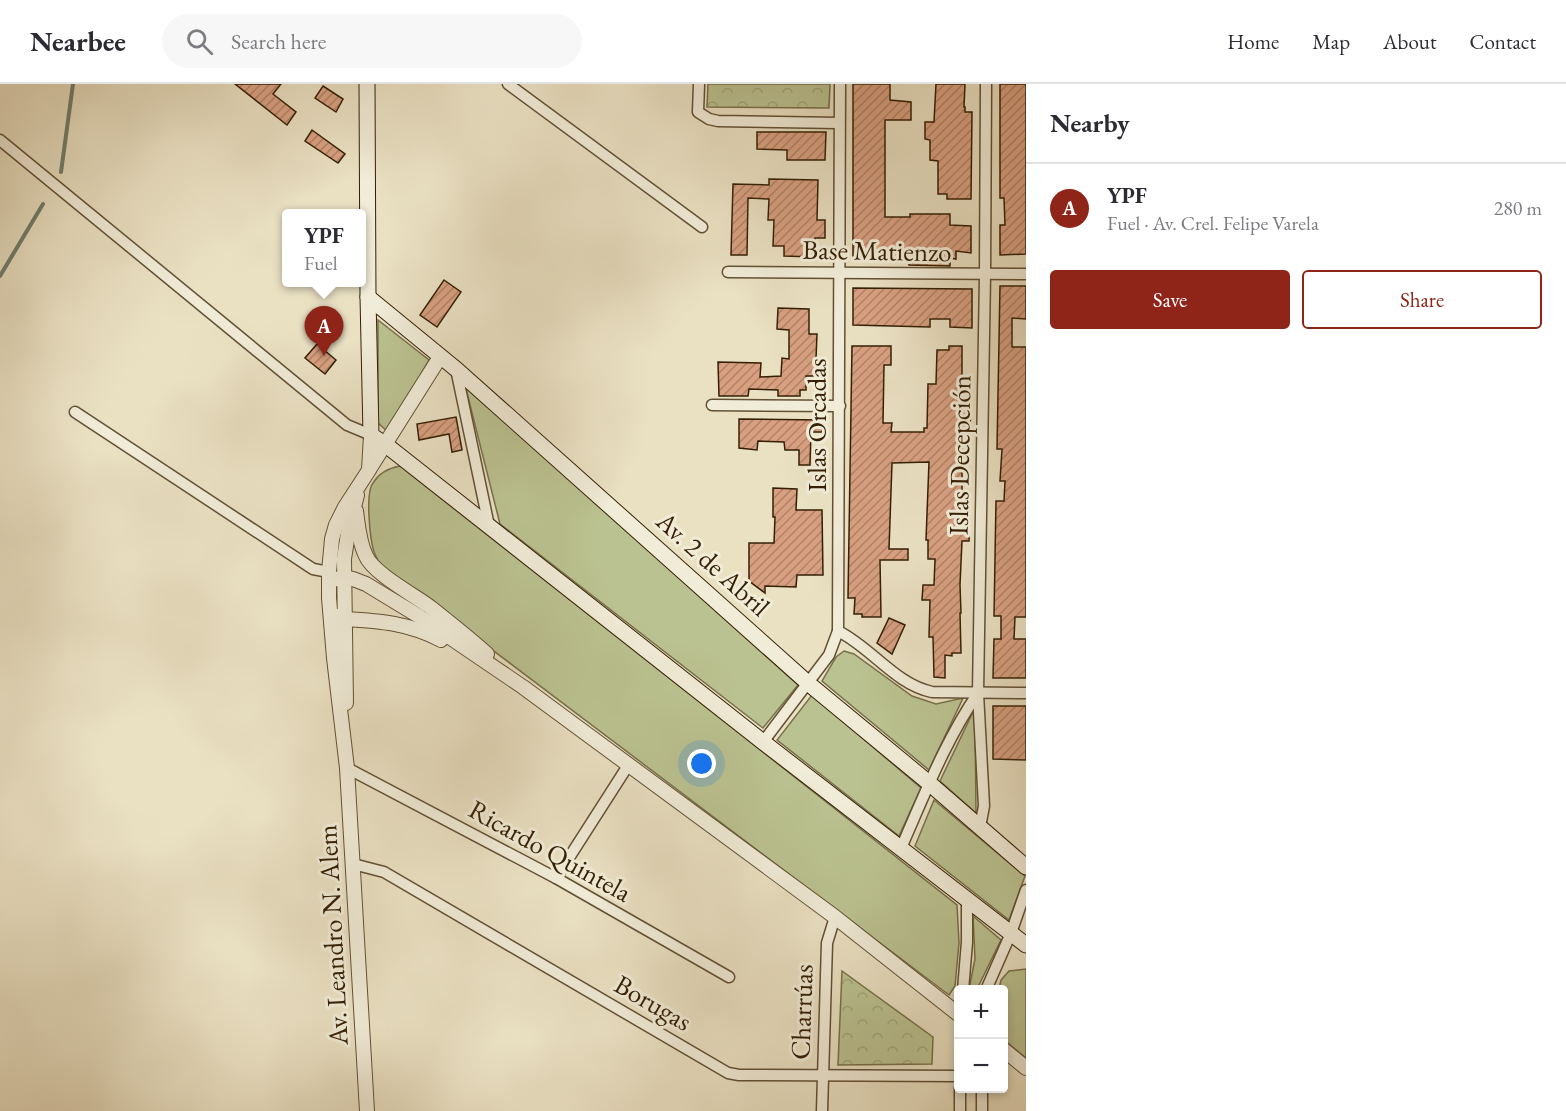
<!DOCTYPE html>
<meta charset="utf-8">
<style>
body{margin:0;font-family:"EB Garamond",serif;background:#f7f7f7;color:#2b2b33}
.controls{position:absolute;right:18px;bottom:18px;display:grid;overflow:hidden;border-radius:6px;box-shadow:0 3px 9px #0003}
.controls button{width:54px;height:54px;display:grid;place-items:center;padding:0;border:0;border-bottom:2px solid #e1e1e2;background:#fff;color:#2b2b33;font:30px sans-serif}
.you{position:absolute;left:702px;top:680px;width:21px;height:21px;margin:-15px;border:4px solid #fff;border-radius:50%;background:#1a73e8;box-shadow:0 0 0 9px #1a73e833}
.badge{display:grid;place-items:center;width:39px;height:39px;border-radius:50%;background:#8f2418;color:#fff;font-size:20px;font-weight:700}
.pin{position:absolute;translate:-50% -50px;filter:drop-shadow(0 2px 3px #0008)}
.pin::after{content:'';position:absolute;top:32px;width:21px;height:18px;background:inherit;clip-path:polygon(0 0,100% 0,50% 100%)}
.popup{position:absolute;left:282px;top:125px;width:84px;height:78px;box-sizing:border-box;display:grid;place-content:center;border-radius:6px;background:#fff;filter:drop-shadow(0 2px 4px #0005);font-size:20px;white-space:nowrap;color:#7c7c81}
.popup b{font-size:22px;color:#2b2b33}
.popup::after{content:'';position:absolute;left:50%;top:100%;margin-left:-12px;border:12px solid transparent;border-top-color:#fff}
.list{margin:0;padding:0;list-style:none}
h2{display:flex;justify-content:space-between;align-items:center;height:78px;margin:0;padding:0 24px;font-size:26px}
h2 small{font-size:20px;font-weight:400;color:#7c7c81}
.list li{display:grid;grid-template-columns:39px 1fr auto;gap:18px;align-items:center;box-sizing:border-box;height:90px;padding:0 24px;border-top:2px solid #e1e1e2}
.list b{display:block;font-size:22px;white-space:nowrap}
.list p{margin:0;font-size:20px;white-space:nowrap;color:#7c7c81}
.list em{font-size:20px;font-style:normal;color:#7c7c81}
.actions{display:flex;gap:12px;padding:18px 24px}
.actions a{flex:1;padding:14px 0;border:2px solid #8f2418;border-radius:6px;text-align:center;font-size:21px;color:#8f2418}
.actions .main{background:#8f2418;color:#fff}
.icon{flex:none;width:33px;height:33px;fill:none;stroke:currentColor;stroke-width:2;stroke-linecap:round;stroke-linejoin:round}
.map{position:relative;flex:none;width:1026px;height:1027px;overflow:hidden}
header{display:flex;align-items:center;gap:36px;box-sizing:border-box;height:84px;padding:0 30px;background:#fff;border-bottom:2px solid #e1e1e2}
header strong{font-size:28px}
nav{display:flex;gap:33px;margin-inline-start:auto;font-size:21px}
.search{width:420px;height:54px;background:#f7f7f7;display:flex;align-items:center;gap:15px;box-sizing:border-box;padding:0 21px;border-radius:33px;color:#7c7c81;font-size:22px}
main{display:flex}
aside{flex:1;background:#fff}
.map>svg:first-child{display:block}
.grass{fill:#bbc291;stroke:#78704a;stroke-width:1.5}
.park{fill:url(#park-crowns);stroke:#78704a;stroke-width:1.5}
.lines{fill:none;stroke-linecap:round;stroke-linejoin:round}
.stream{stroke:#707e6e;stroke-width:4}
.building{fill:url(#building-hatch);stroke:#341f04;stroke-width:1.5}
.minor-casing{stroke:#625034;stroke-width:13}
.tertiary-casing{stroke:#625034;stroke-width:16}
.secondary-casing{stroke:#341f04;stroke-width:17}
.minor{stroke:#f1ecd8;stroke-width:10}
.tertiary{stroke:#f1ecd8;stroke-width:14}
.secondary{stroke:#f1ecd8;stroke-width:15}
.labels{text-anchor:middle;stroke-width:6;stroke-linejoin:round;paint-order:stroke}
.street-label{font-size:27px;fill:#341f04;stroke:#f1ecd8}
</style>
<header>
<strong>Nearbee</strong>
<div class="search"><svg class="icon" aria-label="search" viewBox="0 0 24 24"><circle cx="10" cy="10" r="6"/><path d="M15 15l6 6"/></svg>Search here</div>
<nav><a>Home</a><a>Map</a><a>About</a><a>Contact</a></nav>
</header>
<main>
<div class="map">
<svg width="1026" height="1027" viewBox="0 0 1026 1027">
<defs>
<pattern id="park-crowns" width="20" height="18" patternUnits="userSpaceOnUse" patternTransform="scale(1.5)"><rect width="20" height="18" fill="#bbc291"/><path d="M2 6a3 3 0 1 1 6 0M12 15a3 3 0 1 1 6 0" fill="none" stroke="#a1a67b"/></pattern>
<pattern id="building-hatch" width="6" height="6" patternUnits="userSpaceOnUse" patternTransform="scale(1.5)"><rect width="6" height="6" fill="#d8a081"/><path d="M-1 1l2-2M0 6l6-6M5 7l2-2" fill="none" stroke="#b08267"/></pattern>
</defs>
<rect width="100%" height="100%" fill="#eae1c3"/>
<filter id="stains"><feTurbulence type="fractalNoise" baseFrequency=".00333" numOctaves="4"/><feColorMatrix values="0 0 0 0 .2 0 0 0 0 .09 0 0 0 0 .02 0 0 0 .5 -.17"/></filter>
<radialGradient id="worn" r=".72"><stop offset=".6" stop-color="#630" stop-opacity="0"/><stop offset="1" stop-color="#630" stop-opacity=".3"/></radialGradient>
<g class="grass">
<path d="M378 236 429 276 388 348 378 339Z"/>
<path d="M465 301 798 601 763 644 500 440Z"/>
<path d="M400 382 957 821 959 859 955 902 949 911 380 481C378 477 376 472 374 468 370 455 365 409 373 399 379 389 389 384 400 382Z"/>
<path d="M844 567 854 570 912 612 936 620 963 614 929 686 822 597 836 573Z"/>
<path d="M812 611 921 704 899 752 777 656Z"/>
<path d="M974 626 975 629 976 729 940 697Z"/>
<path d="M934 716 1025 792 1009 836 915 762Z"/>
<path d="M973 832 1001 856 977 905H969L975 875Z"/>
<path d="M1026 885V974L1004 956V906L999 905 1001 896 1009 887Z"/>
</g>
<g class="park">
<path d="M708 0H830L829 24 707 23Z"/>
<path d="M842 887 933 953 932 980 838 981Z"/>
</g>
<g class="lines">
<g class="stream">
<path d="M61 88 73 0"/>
<path d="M0 192 43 120"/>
</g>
</g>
<g class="building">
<path d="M235 0H281L273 10 296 28 287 41Z"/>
<path d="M853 0H890V16L911 18V36H885V133H910V130H950V141L971 142V169L956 167V175L950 174V182L909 181V175L904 174 853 172Z"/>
<path d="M936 0H965L964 23H965V28H972L971 115H947V110H938V77L930 76V56L925 55V38H934Z"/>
<path d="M1000 0H1026V170L1000 171V141H1005L1004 114H1000Z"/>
<path d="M323 2 343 15 336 28 315 14Z"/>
<path d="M312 46 345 70 338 79 305 57Z"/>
<path d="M757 48H826L825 76H787V66L757 65Z"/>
<path d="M769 95 818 96 817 136H825V154H815L814 173 784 172V162H773L774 136H768L769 115 748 114 747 171H731L733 100 769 101Z"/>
<path d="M444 196 461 208 437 243 420 231Z"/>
<path d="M1000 202H1026V235L1012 234V263H1026V533H1015L1014 555H1026V594H993L994 555H1001V532H994L996 417H1004L1005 397H1000L1002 365H997Z"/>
<path d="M853 204 972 205V244L950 243V235H930V243L853 241Z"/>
<path d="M778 224 809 225V250H817L816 275H820L819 292H806V306H800V312H778V306L749 305 748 312H719L718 278 761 279 760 293 781 292 782 274 789 275V246L777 245Z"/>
<path d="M317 260 336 276 325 290 305 274Z"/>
<path d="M852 262H891V281H884L883 339H892L891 348H924V344H927L928 300H936L937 266H949V262H962V320H971L970 345H962V412H970L969 457H962L960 501 961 529H960L961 569H952V572L945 571V594L934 593 933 553H929L930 516H922L923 501H934L935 475H928V456H926L929 378 892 379 889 465H908V476H880L881 533H862V530H854L855 514H848Z"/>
<path d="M456 333 462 366 452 368 449 350 419 356 417 340Z"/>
<path d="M739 335 822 336V348H811L810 381H799V366H785L784 358 758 357 757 366 739 364Z"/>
<path d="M773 404 797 405 796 426H822L823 491H797L796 503 765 502V509L749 497V459H774L775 433H773Z"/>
<path d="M889 534 905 541 892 570 877 559Z"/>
<path d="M993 622H1026V676L993 675Z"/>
</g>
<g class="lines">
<defs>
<g id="minor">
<path d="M508 0 702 143"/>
<path d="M699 0 698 28 709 35 718 37 839 39"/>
<path d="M0 56 347 341 371 351"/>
<path d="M728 188 1026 190"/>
<path d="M456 285 489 442"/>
<path d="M712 321 840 322"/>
<path d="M75 328 313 485 329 488"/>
<path d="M838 547C872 564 895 600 932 608L1026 609"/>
<path d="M763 658 829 571 838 547 840 0"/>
<path d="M347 684 556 794 729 893"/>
<path d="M980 743 984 722 978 609 985 191 986 0"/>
<path d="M901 764C924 712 945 657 978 609"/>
<path d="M353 780 384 788 728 989 739 991 958 992"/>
<path d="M556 794 629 680"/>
<path d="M963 906 967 858V816"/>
<path d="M986 906 1011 849 1026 806"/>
<path d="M822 1027 827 859 835 833"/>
<path d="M960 1027V1004"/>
<path d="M982 1027V1004"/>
</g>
<g id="tertiary">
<path d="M370 384 440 273"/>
<path d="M356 427C358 441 359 458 366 472 373 489 414 511 430 523 449 538 469 554 487 570"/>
<path d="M329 499 333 496 344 493 353 495 366 500 417 531 523 603 835 833 958 930"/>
<path d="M338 532 345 535C380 537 409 539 441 556"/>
<path d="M346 619 344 475 349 443 357 411"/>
<path d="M1004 966 1026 984"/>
<path d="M367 1027 347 684 334 574 329 514V488L332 455 336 441 345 423 369 386 371 351"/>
</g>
<g id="secondary">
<path d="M367 0 368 213 371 351 386 361 763 658 1026 861"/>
<path d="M368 213 456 285 809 600 929 699 1026 783"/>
</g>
</defs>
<use href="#minor" class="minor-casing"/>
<use href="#tertiary" class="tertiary-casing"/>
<use href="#secondary" class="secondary-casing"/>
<use href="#minor" class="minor"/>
<use href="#tertiary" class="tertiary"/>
<use href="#secondary" class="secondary"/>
</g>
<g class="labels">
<g class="street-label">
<text transform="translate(877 167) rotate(1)" y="9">Base Matienzo</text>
<text transform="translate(817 341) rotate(-90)" y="9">Islas Orcadas</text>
<text transform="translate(960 371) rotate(-89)" y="9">Islas Decepción</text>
<text transform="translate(713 480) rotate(42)" y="9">Av. 2 de Abril</text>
<text transform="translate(550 767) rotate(29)" y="9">Ricardo Quintela</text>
<text transform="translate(333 851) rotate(-93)" y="9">Av. Leandro N. Alem</text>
<text transform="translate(653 919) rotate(30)" y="9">Borugas</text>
<text transform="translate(802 928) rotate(-88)" y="9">Charrúas</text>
</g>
</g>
<rect width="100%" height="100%" filter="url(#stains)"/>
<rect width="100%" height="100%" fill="url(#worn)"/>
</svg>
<div class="controls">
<button>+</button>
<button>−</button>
</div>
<div class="you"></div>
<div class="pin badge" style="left:324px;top:272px">A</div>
<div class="popup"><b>YPF</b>Fuel</div>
</div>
<aside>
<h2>Nearby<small></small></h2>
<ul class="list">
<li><span class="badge">A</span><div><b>YPF</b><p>Fuel · Av. Crel. Felipe Varela</p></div><em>280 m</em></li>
</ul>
<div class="actions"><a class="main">Save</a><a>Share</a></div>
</aside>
</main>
